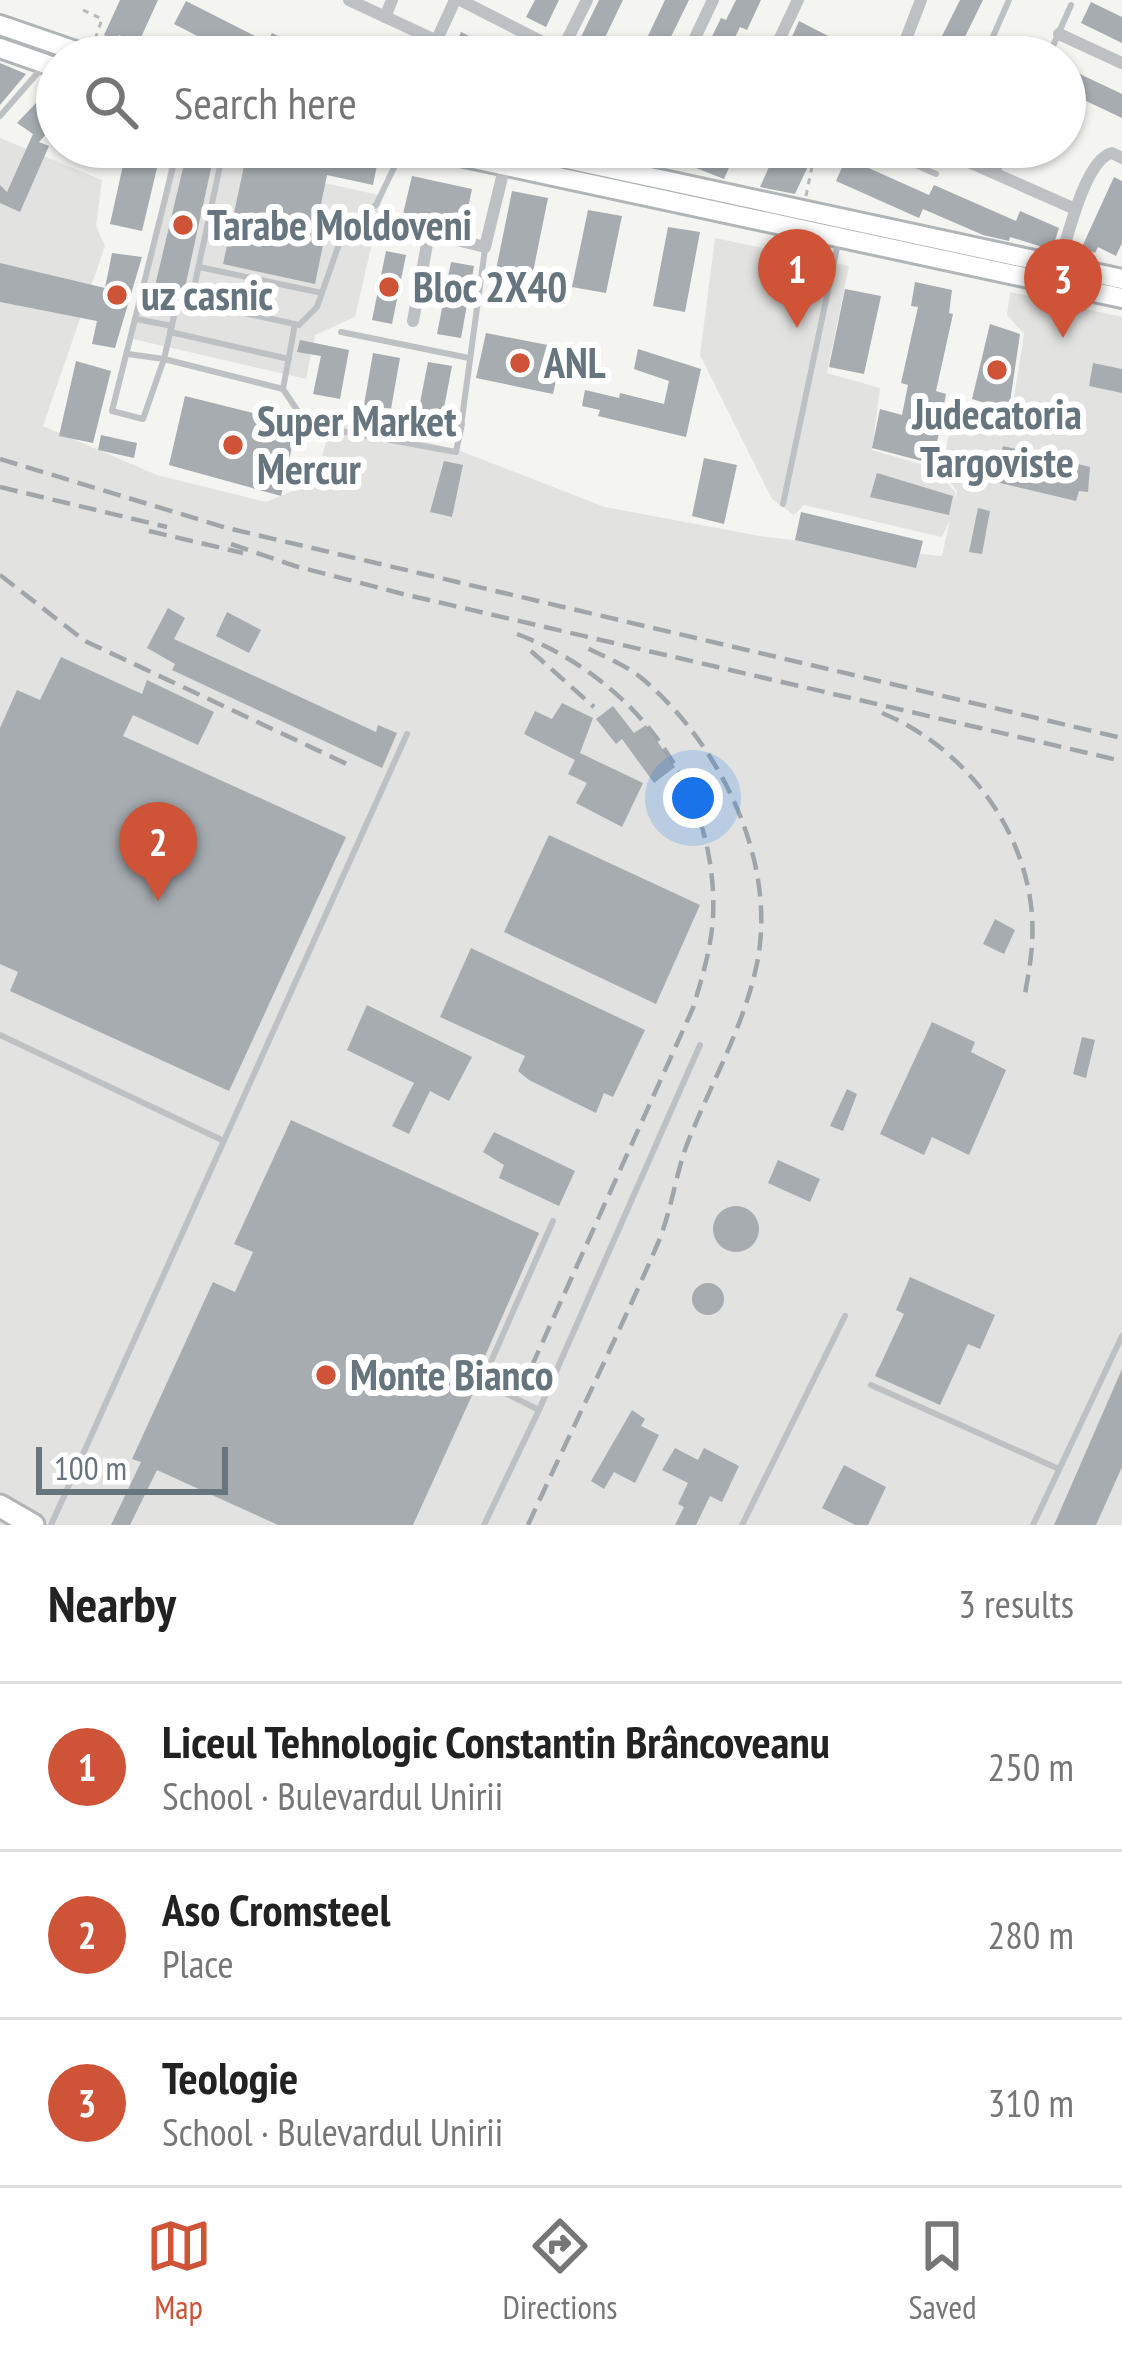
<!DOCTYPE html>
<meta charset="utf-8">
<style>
body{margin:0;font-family:"PT Sans Narrow",sans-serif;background:#f6f6f6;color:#222}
.scale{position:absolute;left:36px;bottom:30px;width:192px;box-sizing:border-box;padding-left:12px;border:6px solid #67757e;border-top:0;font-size:33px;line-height:42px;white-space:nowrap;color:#67757e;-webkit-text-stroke:9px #fff;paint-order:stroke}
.you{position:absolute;left:693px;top:798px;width:42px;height:42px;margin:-30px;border:9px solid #fff;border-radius:50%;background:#1a73e8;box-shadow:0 0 0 18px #1a73e833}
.badge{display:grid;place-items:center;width:78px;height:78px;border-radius:50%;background:#ce5337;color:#fff;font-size:39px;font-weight:700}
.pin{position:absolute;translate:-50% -99px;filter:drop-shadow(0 3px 6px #0008)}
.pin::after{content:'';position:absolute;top:63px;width:42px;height:36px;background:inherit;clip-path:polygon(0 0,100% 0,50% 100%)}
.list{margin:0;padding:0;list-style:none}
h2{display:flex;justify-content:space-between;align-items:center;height:156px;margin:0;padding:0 48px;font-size:51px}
h2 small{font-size:39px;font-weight:400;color:#767676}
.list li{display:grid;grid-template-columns:78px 1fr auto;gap:36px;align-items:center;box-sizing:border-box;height:168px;padding:0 48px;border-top:3px solid #e0e0e0}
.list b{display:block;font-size:45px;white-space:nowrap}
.list p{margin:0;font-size:39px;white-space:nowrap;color:#767676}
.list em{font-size:39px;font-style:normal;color:#767676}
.icon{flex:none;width:66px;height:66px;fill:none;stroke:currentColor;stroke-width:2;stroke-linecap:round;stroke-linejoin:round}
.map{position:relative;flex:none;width:1122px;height:1525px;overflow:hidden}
.search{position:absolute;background:#fff;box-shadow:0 3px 9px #0004;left:36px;right:36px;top:36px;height:132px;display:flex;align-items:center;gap:30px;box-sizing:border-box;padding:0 42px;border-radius:66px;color:#767676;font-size:45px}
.sheet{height:660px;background:#fff}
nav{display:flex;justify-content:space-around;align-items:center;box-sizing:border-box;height:168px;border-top:3px solid #e0e0e0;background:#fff;font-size:33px;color:#767676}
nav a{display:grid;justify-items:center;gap:6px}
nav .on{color:#ce5337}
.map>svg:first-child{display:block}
.built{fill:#e2e3e1}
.building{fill:#a6acb0}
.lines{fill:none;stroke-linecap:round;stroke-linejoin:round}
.secondary-casing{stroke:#b0b5b8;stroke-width:24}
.primary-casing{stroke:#b1b5b8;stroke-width:27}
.path{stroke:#b7babc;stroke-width:3;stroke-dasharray:6 6;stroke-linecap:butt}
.service{stroke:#bec1c4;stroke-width:6}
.minor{stroke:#bec1c4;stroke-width:12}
.secondary{stroke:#fff;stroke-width:18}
.primary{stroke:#fff;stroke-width:21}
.rail{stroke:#9fa5a9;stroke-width:4.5;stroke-dasharray:18 9;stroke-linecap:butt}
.poi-dot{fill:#ce5337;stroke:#fff;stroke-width:4.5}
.labels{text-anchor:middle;stroke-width:12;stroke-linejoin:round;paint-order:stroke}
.poi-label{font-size:42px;font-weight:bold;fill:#67757e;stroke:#fff;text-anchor:start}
</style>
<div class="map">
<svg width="1122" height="1525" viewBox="0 0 1122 1525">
<rect width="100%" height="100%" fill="#f4f4f1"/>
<g class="built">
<path d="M0 138 102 180 96 226 105 246 43 426 157 475 266 502 315 482 333 417 463 452 605 507 766 537 942 556 950 520 942 537 804 505 794 515 772 499 700 355 715 238 849 266 827 373 880 388 872 450 934 468 955 492V499L957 491 941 471 955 407 1012 410 1024 334 1007 315 1010 292 1122 317V1525H0Z"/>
<path d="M173 147H218L217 159 383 196 355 317 315 335 306 379 133 339Z"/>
</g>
<g class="building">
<path d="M120 0H158L138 44 119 35 117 41 104 35Z"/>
<path d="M535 0H559L546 27 526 17Z"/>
<path d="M599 0H623L598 52 578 43Z"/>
<path d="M665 0H689L661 57H638Z"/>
<path d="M736 0H761L747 30 740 27 726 57H702L721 18 726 20Z"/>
<path d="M960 0H983L960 47 977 57H944L951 43 941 38Z"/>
<path d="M186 1 267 42 272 33 312 53 318 42 347 57H238L174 24Z"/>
<path d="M1091 2 1122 17V43L1081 23Z"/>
<path d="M799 21 869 57H827L791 39Z"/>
<path d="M461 32 479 41 482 36 495 42 488 57H450Z"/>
<path d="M0 63 26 74 0 105Z"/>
<path d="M1065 67 1122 94V118L1065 91Z"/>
<path d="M57 81V122L39 142 49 146 20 212 0 203V185L7 192 33 134 17 123Z"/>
<path d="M127 147H162L142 231 110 224Z"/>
<path d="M188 147H209L206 163 212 164 184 292 155 286Z"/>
<path d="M231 147H318L378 160 373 185 327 175 314 238 324 240 315 284 223 264 246 157 230 154Z"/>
<path d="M643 147H724L736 152 724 179Z"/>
<path d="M778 147H817L795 194 760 187Z"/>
<path d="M846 158 929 195 934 185 1016 221 1020 211 1059 228 1052 250 1010 237 1009 241 983 235 923 209 919 218 836 181Z"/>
<path d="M412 176 472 189 464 227 403 214Z"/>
<path d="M1114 177 1122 181V243L1116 256 1098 247 1095 253 1082 247Z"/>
<path d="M512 191 548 198 532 277 496 270Z"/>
<path d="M588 210 622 216 606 293 572 287Z"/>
<path d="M668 227 700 232 685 312 653 306Z"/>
<path d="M386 251 406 255 392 324 372 320Z"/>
<path d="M112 253 142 257 115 348 92 344 97 321 0 302V263L105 288Z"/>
<path d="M451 262 474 266 461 338 437 334Z"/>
<path d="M915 282 952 290 949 313 953 314 936 391 946 394 933 464 872 448 880 409 902 415 908 385 901 383 918 307 911 306Z"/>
<path d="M845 289 881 296 864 374 829 367Z"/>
<path d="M990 324 1020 334 1009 409 987 407 988 404 972 399Z"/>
<path d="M486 333 563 348 553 394 476 378Z"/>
<path d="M300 340 349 350 340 399 313 394 321 356 297 352Z"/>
<path d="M638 349 701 369 686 437 598 416 600 410 582 406 585 390 619 398 620 393 664 404 669 381 634 369Z"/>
<path d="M373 353 400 358 391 409 364 405Z"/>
<path d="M76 361 111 371 93 443 59 436Z"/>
<path d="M428 362 452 366 442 418 418 413Z"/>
<path d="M1093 363 1122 369V393L1089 386Z"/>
<path d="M185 396 297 424 281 496 169 465Z"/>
<path d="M101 435 137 443 134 458 98 450Z"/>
<path d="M1003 446 1090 467 1088 492 1079 491 1076 501 996 482Z"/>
<path d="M704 458 737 465 724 524 692 516Z"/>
<path d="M444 461 463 465 452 517 430 512Z"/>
<path d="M877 473 953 496 949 515 870 497Z"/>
<path d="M978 508 990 511 982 554 969 552Z"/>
<path d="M801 512 923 541 916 568 795 540Z"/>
<path d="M168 608 185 618 174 639 376 732 378 725 397 733 382 768 172 670 175 664 147 648Z"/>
<path d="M227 612 261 630 249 653 216 636Z"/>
<path d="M61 657 142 694 147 680 214 712 198 745 133 715 123 736 346 837 229 1091 10 991 18 972 0 964V728L17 690 40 700Z"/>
<path d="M562 703 593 718 580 753 643 783 622 827 576 803 587 783 568 774 575 760 524 734 535 711 552 719Z"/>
<path d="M613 706 634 733 646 725 675 767 654 783 622 739 616 744 596 719Z"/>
<path d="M549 835 700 905 656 1004 504 932Z"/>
<path d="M995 919 1015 930 1004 954 983 944Z"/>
<path d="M471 948 645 1030 613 1097 604 1093 596 1113 529 1080 518 1071 525 1056 440 1017Z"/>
<path d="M367 1005 472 1057 449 1101 430 1091 409 1134 392 1126 414 1083 347 1050Z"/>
<path d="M932 1022 975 1042 971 1052 1006 1070 969 1155 932 1137 924 1155 880 1134Z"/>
<path d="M1082 1037 1095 1040 1086 1078 1073 1074Z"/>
<path d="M847 1089 857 1094 843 1131 830 1126Z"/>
<path d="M291 1120 539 1233 478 1372 479 1380 413 1525H278L157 1470 130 1525H111L141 1462 132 1459 213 1282 235 1292 253 1252 234 1244Z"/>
<path d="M494 1132 575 1171 559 1206 499 1178 504 1165 483 1152Z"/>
<path d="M778 1160 820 1179 810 1202 768 1183Z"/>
<circle cx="736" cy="1229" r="23"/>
<path d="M910 1277 995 1315 980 1349 968 1344 940 1405 875 1376 904 1314 896 1310Z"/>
<circle cx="708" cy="1299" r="16"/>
<path d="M1122 1369V1467L1096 1525H1054Z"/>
<path d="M632 1410 645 1419 641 1426 659 1435 635 1483 614 1472 604 1489 591 1481Z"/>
<path d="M675 1448 698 1460 704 1448 739 1466 722 1502 710 1496 696 1525H675L684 1507 678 1504 688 1483 662 1470Z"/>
<path d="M844 1465 886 1487 868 1525H855L822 1508Z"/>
</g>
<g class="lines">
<defs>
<g id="secondary">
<path d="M0 25 93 57"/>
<path d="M0 48 57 68"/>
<path d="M418 147 1122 298"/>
<path d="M511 147 1122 279"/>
</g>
<path id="primary" d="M0 1506 33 1525"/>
</defs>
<use href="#secondary" class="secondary-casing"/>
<use href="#primary" class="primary-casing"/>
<g class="path">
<path d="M83 10 102 19 94 42"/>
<path d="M106 53 122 57"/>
<path d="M806 196 813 161 822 147"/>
</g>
<g class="service">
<path d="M984 57 1009 0"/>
<path d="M1048 57 1071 5"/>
<path d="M0 116 41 69"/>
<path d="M178 147 112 411 143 419 164 359 283 389 295 324"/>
<path d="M876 147 936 174"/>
<path d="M997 172 1008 147"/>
<path d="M199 267 322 293"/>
<path d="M143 291 299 325 317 307 345 227 376 205 404 147"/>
<path d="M191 302 224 147"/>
<path d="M136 319 172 326"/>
<path d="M170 332 289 359"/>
<path d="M341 332 469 358"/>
<path d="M128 354 164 359 178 299"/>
<path d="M283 389 307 425 456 452 462 424"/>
<path d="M461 426 485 249"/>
<path d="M783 504 838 243"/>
<path d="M0 1035 224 1141"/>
<path d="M871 1385 1059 1469"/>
<path d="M539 1410 491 1386 485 1375 553 1221"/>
<path d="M51 1525 407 734"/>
<path d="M484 1525 539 1410 700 1045"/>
<path d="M742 1525 845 1316"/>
<path d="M1033 1525 1122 1336"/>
</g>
<g class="minor">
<path d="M349 0 435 40"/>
<path d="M460 0 572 57"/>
<path d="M385 17 392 0"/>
<path d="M1059 34 1122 63"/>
<path d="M561 52 587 0"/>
<path d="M429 57 455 0"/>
<path d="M686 57 713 0"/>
<path d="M771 57 798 0"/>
<path d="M899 57 921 0"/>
<path d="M935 147 1075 209"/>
<path d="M405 228 429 233"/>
<path d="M1059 265C1067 239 1085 159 1112 153L1122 158"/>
<path d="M413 321 429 233 485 247 505 165"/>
</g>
<use href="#secondary" class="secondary"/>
<use href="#primary" class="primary"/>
<g class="rail">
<path d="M0 459 227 528 1122 738"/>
<path d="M0 487 167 527"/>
<path d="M149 531 243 553"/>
<path d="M231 544 295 566 403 594 1122 761"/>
<path d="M0 575 85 641 349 765"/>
<path d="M517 634C634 678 719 789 713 918 711 949 702 978 693 1008L521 1390"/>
<path d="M531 651 594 707"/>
<path d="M882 713C972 750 1039 846 1032 944 1031 963 1027 981 1024 1000"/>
<path d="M528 1525C571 1431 617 1338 658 1243 671 1212 675 1178 686 1147 709 1087 742 1031 756 968 780 863 719 741 639 676 623 664 601 655 583 646"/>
</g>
</g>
<g class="poi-dot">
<circle cx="183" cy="225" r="12"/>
<circle cx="389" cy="287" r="12"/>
<circle cx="117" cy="295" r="12"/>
<circle cx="520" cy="363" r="12"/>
<circle cx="997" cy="370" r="12"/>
<circle cx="233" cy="445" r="12"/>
<circle cx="326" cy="1375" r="12"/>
</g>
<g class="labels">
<g class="poi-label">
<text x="207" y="240">Tarabe Moldoveni</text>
<text x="413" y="302">Bloc 2X40</text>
<text x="141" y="310">uz casnic</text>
<text x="544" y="378">ANL</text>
<text x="997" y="429" text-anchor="middle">Judecatoria<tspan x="997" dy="48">Targoviste</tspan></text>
<text x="257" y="436">Super Market<tspan x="257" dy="48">Mercur</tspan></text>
<text x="350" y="1390">Monte Bianco</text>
</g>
</g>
</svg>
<div class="scale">100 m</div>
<div class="you"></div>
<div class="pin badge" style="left:797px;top:328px">1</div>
<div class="pin badge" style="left:158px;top:901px">2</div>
<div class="pin badge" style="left:1063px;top:338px">3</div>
<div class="search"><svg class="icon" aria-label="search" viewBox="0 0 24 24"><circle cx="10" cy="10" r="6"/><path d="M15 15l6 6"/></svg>Search here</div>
</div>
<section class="sheet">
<h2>Nearby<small>3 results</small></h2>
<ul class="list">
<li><span class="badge">1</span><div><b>Liceul Tehnologic Constantin Brâncoveanu</b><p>School · Bulevardul Unirii</p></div><em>250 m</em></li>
<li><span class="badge">2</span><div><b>Aso Cromsteel</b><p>Place</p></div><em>280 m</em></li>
<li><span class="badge">3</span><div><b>Teologie</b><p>School · Bulevardul Unirii</p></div><em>310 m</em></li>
</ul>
</section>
<nav>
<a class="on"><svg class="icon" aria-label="map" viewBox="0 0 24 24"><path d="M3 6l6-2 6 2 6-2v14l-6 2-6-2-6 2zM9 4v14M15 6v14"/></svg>Map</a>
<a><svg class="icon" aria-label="directions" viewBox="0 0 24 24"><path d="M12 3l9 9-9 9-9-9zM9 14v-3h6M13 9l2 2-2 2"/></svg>Directions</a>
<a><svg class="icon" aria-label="saved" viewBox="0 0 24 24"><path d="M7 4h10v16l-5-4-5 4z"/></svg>Saved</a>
</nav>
